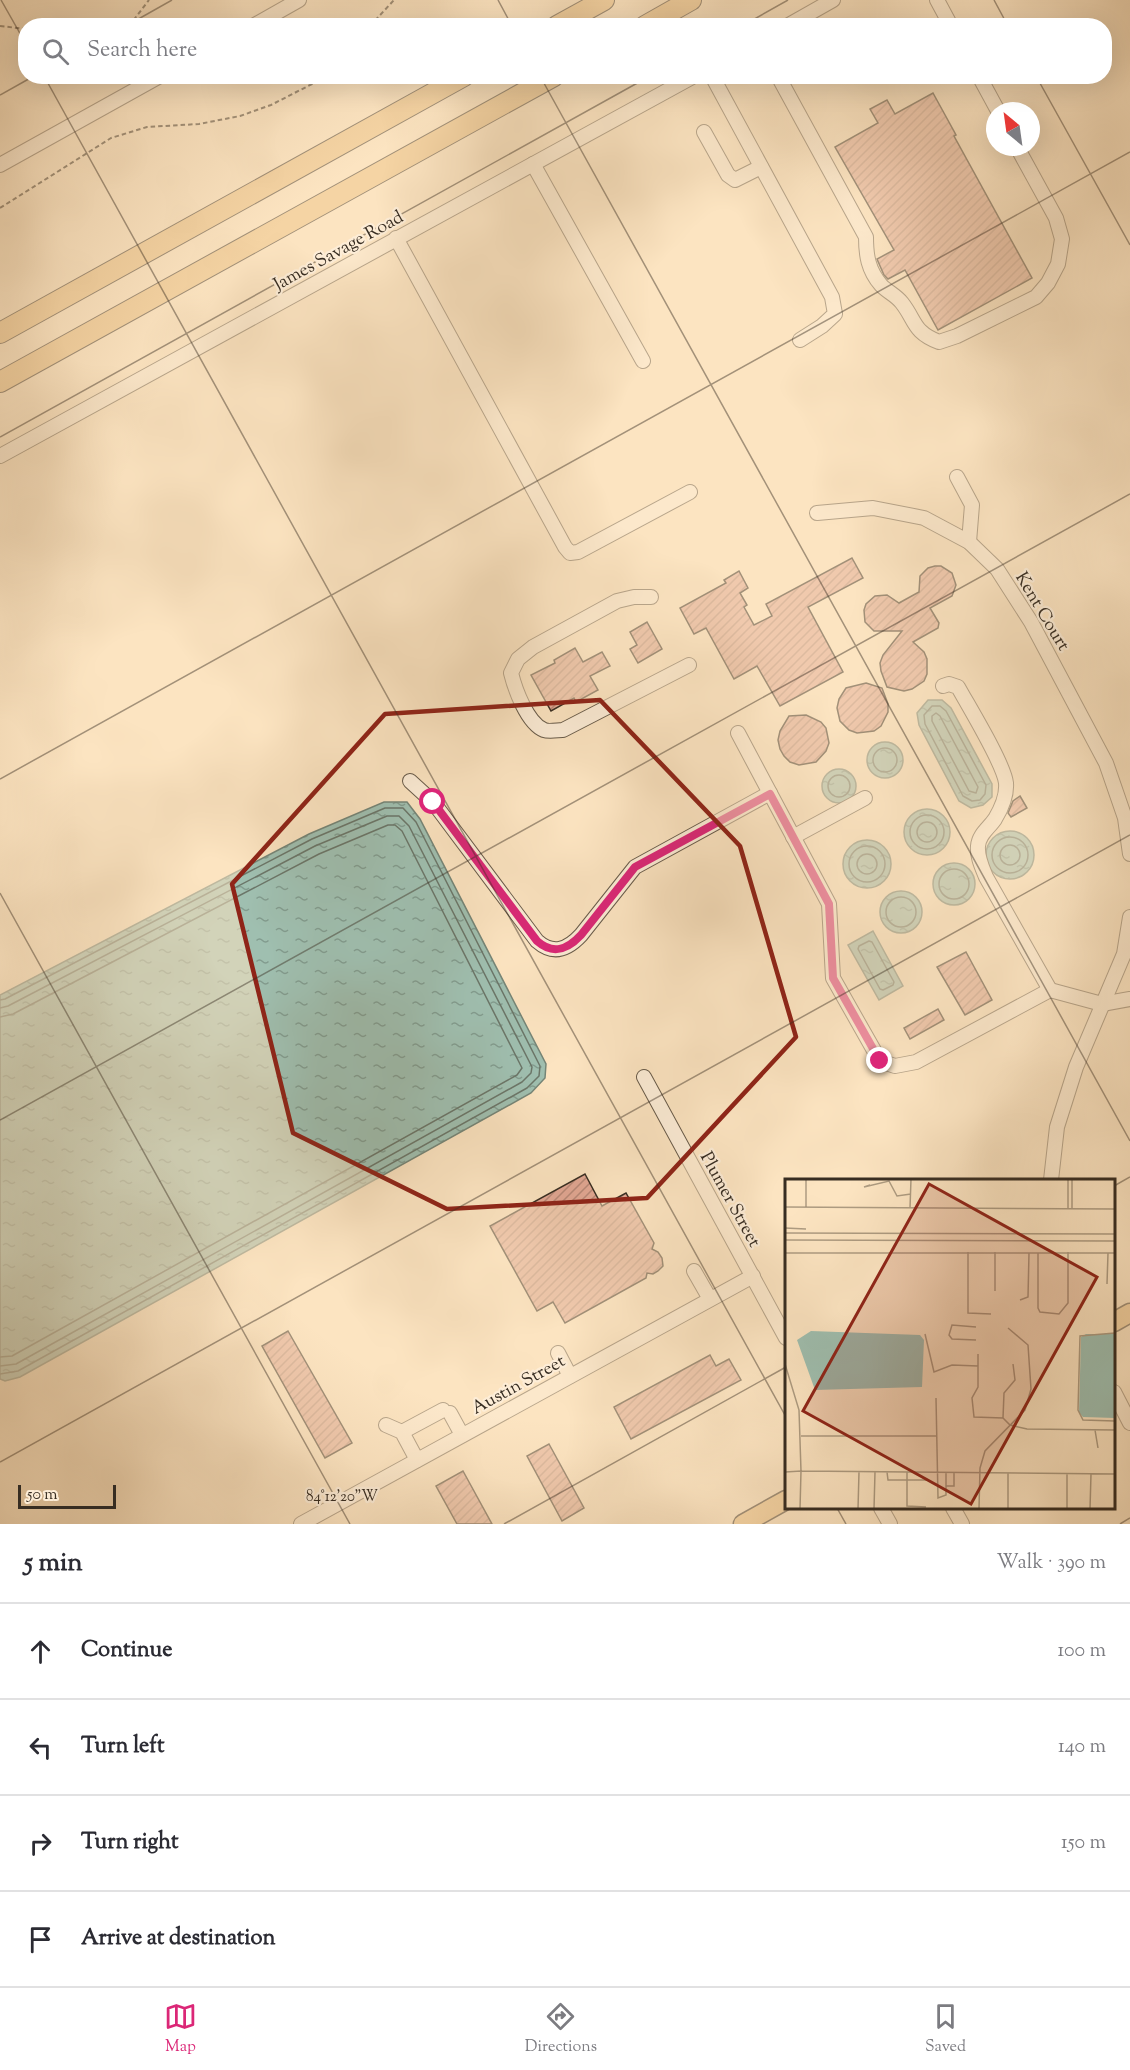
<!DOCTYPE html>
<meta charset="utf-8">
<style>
body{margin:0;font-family:"Sorts Mill Goudy",serif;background:#f7f7f7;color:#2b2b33}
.compass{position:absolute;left:986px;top:102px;width:54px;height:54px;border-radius:50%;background:#fff;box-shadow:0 6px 24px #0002;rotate:331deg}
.scale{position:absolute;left:18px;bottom:15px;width:98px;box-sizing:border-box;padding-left:6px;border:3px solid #372d22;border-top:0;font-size:16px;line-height:21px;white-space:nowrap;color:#372d22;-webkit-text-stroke:4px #fdedd7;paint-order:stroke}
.stop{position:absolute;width:18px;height:18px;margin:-14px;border:4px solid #db2777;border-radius:50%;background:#fff}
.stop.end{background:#db2777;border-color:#fff;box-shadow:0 2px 6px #0008}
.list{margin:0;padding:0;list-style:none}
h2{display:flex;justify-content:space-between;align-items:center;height:78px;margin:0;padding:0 24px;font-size:26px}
h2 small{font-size:20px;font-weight:400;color:#7c7c81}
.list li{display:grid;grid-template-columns:39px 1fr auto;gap:18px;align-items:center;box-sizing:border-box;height:96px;padding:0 24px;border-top:2px solid #e1e1e2}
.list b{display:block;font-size:22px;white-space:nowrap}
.list em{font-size:20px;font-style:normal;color:#7c7c81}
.icon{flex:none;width:33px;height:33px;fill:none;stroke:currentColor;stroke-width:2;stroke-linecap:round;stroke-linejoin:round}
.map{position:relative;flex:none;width:1130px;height:1524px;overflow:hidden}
.search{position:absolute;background:#fff;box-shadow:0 6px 24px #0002;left:18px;right:18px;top:18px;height:66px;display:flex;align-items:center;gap:15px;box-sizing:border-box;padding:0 21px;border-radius:24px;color:#7c7c81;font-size:22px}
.sheet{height:462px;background:#fff}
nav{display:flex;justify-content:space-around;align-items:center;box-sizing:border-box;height:84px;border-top:2px solid #e1e1e2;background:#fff;font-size:16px;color:#7c7c81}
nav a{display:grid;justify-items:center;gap:3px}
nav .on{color:#db2777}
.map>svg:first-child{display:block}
.water{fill:url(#water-ripples);stroke:#758577;stroke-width:1.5}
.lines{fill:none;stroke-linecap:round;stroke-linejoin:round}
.shore{stroke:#6b7669;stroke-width:1.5}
.building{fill:url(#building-hatch);stroke:#372d22;stroke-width:1.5}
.minor-casing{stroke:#685b4a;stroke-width:16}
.major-casing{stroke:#372d22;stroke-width:21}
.highway-casing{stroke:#372d22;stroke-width:22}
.path{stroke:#372d22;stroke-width:2;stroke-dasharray:4.5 3;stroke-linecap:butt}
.minor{stroke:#fdedd7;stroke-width:14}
.major{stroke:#eec280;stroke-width:18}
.highway{stroke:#eec280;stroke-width:20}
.route{stroke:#db2777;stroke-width:8}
.marked{fill:none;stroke:#8f2418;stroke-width:4.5;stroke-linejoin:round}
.ticks{fill:none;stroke:#372d22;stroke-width:1.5;stroke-opacity:0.45}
.labels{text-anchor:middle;stroke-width:4.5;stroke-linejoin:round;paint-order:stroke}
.street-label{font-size:18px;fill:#372d22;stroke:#fdedd7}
.inset-road{fill:none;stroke:#ad9b81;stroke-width:1.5}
.view{fill:#8f2418;fill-opacity:0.15;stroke:#8f2418;stroke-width:3}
.inset-edge{fill:none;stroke:#372d22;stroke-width:3}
.ticks-label{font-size:15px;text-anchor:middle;fill:#372d22;stroke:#fdedd7;stroke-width:4.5;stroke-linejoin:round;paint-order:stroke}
</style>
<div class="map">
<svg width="1130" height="1524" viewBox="0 0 1130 1524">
<defs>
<pattern id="water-ripples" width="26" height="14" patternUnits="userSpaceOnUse" patternTransform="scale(1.5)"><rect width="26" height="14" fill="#9fbfb0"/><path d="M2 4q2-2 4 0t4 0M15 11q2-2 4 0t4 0" fill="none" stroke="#829c8f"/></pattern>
<pattern id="building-hatch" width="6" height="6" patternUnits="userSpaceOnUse" patternTransform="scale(1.5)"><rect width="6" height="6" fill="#e3a894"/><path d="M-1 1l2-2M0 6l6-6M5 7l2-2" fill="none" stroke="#b98978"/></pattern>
</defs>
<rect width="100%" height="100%" fill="#fce4c1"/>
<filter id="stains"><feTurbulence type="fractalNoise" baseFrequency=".00333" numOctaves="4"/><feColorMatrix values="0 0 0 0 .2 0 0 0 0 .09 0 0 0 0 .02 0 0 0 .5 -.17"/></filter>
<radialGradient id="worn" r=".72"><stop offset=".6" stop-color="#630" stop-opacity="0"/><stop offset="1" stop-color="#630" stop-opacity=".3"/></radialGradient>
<g class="water">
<path d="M928 700H942L951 708 992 784V797L983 805 971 808 959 801 919 725 917 713Z"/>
<circle cx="885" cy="760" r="18"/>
<circle cx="839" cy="786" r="17"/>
<path d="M384 802H407L420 819 546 1064 545 1078 531 1093 20 1377 5 1381 0 1379V995L309 834Z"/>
<circle cx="927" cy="832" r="23"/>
<circle cx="1010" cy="855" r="24"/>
<circle cx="867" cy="864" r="24"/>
<circle cx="954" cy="884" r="21"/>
<circle cx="901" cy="912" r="21"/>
<path d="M873 931 903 986 879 1000 848 945Z"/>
</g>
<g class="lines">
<g class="shore">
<path d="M932 706H940L946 711 986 785 985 794 980 800 972 801 963 796 925 724 924 715Z"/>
<path d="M936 713 940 716 978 787 976 793 969 791 932 721V716Z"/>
<circle cx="885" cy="760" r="12"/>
<circle cx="839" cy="786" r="11"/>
<circle cx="927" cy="832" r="17"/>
<circle cx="927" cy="832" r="10"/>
<circle cx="1010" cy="855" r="18"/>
<circle cx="1010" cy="855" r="10"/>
<circle cx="867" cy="864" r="18"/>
<circle cx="867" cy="864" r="10"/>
<circle cx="954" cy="884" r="15"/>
<circle cx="901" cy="912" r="15"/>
<path d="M869 941 872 942 894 982 893 985 883 990 880 989 858 949 859 946Z"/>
<path d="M0 1000 5 999 312 839 385 808H403L416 822 540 1066 539 1076 527 1088 18 1371 0 1374"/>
<path d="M0 1008 8 1006 315 846 387 816H399L409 826 532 1067 531 1073 522 1082 16 1364 0 1366"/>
<path d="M0 1017 13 1014 319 854 388 825H395L402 831 522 1068 517 1075 12 1356 0 1357"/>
</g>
</g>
<g class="building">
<path d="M933 93 956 135 954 136 1032 278 938 330 905 270 888 279 884 275 877 259 894 250 835 147 878 123 870 109 887 100 895 114Z"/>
<path d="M852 558 863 578 808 607 843 672 780 706 757 666 734 679 706 628 694 634 680 608 726 583 724 580 739 571 748 588 740 593 747 605 744 607 754 625 772 616 766 604Z"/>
<path d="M935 566H941L952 573 956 585 952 596 930 608 939 623 938 628 913 642 924 652 927 659V674L924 681 912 689 904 691 887 687 881 671 880 663 883 655 902 631H874L865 622 864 610 866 604 875 596 887 595 899 603 919 592 920 576 928 568Z"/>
<path d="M647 622 662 649 638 663 630 649 637 645 630 632Z"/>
<path d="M575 648 583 662 602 652 610 666 590 676 598 690 576 702 574 698 551 711 531 675 555 663 554 660Z"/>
<path d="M866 683 882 688 888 704V712L881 726 874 731 857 733 849 730 840 721 837 708 839 699 846 688Z"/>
<path d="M806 715 821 722 826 728 829 743 826 751 816 762 799 765 790 762 784 756 780 749 778 740 780 731 789 716Z"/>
<path d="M1020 796 1027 808 1011 817 1008 813 1013 801Z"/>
<path d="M966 952 992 1000 965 1015 937 967Z"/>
<path d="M938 1009 944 1020 910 1039 904 1028Z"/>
<path d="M585 1174 602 1206 626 1193 654 1243 652 1249 658 1252 662 1258 663 1266 658 1271 653 1274 647 1273 646 1278 565 1323 553 1302 537 1311 490 1226Z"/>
<path d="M288 1331 352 1443 325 1458 262 1346Z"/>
<path d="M710 1355 716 1366 729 1359 741 1380 631 1439 614 1407Z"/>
<path d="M549 1444 584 1508 562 1521 527 1456Z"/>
<path d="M463 1471 492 1524H457L436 1486Z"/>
</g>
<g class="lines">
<defs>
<g id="minor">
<path d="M937 0 951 26"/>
<path d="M253 26 299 0"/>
<path d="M787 26 833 0"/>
<path d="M712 76 832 297 835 314 822 326 800 340"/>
<path d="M778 76 866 237C866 255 868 270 881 285 886 291 896 295 902 303 916 321 913 332 939 342L957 336 1036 297 1048 283 1058 264 1062 239 1056 218 1017 147"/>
<path d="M979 76 998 111"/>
<path d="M704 132 728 175 735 180 761 167"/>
<path d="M533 164 643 361"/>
<path d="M0 165 160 76"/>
<path d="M396 238 565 547 570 553 578 552 690 492"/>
<path d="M0 456 694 76"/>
<path d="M957 477 972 505 969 542"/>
<path d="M817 513 873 508 924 518 969 542 997 569 1031 622 1106 763 1125 818 1130 854"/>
<path d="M651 597H634L617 601 533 647 518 659 511 673C515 689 527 723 544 730 549 732 558 730 563 730L689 665"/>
<path d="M943 686 949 684 958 687C969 707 1004 764 1006 783 1007 795 1001 809 995 819 989 828 979 834 978 846 977 857 982 867 986 877L1050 990"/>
<path d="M738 733 829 904 833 978 880 1061 895 1066 916 1062 1050 990 1102 1004 1130 999"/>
<path d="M410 781 433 802 537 941C553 955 567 950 581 935L635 867 770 793"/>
<path d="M793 837 865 798"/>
<path d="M644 1077 786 1338"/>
<path d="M1051 1180 1057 1127 1076 1067 1124 954 1130 917"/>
<path d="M694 1271 710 1299"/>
<path d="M558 1353 570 1376"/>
<path d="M1114 1392 1130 1423"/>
<path d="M450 1413 462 1435"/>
<path d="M386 1425 402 1432 417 1460"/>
<path d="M402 1432 443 1410"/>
<path d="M881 1508 890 1524"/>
<path d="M953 1508 962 1524"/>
<path d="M301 1524 753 1276"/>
</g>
<g id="major">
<path d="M1114 1322 1130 1313"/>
<path d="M743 1524 786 1500"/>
</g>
<g id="highway">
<path d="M557 26 604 0"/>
<path d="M645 26 691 0"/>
<path d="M0 333 464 76"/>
<path d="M0 382 554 76"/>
</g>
</defs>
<use href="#minor" class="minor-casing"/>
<use href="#major" class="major-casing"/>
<use href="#highway" class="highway-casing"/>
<g class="path">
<path d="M0 26 26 29"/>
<path d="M129 26 149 0"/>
<path d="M370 26 394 0"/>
<path d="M0 208 111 138 147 127 199 124 240 116 271 105 312 84 320 76"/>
</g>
<use href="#minor" class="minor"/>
<use href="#major" class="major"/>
<use href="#highway" class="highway"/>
</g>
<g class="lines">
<path class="route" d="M433 802 537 941C553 955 567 950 581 935L635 867 770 794 829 904 833 978 880 1061"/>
</g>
<path d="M0 0H1130V1524H0ZM600 700 740 846 796 1037 647 1198 447 1209 293 1133 232 884 385 714Z" fill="#fce4c1" fill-opacity=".55" fill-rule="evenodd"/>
<path class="marked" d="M600 700 740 846 796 1037 647 1198 447 1209 293 1133 232 884 385 714Z"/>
<path class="ticks" d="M1 0 26 44M498 0 512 26M994 0 1008 26M126 26 172 0M742 26 788 0M44 76 786 1417M540 76 1130 1141M1036 76 1130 245M0 95 34 76M0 437 650 76M0 779 1130 152M0 893 350 1524M0 1120 1130 494M1114 1186 1130 1177M0 1462 1130 835M837 1508 846 1524M504 1524 786 1367M1120 1524 1130 1518"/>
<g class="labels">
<g class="street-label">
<text transform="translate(338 250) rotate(-29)" y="6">James Savage Road</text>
<text transform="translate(1043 611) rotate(59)" y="6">Kent Court</text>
<text transform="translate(731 1199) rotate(61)" y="6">Plumer Street</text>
<text transform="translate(518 1384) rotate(-29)" y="6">Austin Street</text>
</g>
</g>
<g transform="translate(785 1179)">
<rect width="330" height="330" fill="#fce4c1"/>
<path d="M26 152 135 156 139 161 137 208 30 211 12 161ZM301 155H330V239L298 238 294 234 296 158Z" fill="#9fbfb0"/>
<path class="inset-road" d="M85 6 79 8 104 2 112 17 126 15M0 28 330 30M21 28V0M125 29 126 0M283 30V0M287 30V0M0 49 21 50M0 54 330 55M0 61 330 62M183 73V134L206 135M210 73V112M0 74H330M253 74V129L255 133 274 135 283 124V73M322 105 323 74M235 121 243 118 244 74M191 148 167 146 164 156 167 160 191 161M330 154 295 157 293 231 298 241 330 242M140 155 149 193 167 186 193 187M193 175V208L187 219 189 238 218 239 225 246 242 250 330 251M0 185 14 231 16 292 330 295M151 219 153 319 161 316V294M218 239 219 214 230 201 228 185M310 251 313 269M16 257H151M0 293 16 292 15 330M102 293 103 301H142M122 293V327L141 328M161 307H169V294M73 330 74 293M89 330 90 293M194 330 195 289 200 272 240 231 246 210 243 166 223 149M223 330V294M282 330V294M305 330 306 295"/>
<path class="view" d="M144 5 312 98 186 325 18 232Z"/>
<rect width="330" height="330" class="inset-edge"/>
</g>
<g class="ticks-label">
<text x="342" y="1501">84°12'20"W</text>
</g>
<rect width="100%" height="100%" filter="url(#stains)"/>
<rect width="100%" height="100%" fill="url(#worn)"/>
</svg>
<svg class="compass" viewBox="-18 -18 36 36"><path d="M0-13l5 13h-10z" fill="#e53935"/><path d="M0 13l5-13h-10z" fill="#7c7c81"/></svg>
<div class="scale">50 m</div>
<div class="stop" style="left:433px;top:802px"></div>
<div class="stop end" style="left:880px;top:1061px"></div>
<div class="search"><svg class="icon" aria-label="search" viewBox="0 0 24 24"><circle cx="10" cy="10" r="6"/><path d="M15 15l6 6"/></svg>Search here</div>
</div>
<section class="sheet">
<h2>5 min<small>Walk · 390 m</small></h2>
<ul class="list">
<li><svg class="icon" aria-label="ahead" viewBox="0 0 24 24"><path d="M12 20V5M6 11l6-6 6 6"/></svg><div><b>Continue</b></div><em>100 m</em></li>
<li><svg class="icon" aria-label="left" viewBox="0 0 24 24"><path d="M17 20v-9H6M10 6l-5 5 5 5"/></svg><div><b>Turn left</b></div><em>140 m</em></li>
<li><svg class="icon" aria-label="right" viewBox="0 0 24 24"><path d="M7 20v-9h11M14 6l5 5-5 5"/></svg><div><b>Turn right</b></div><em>150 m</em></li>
<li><svg class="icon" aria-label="arrive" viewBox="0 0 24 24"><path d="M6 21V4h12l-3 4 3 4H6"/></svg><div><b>Arrive at destination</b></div></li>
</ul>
</section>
<nav>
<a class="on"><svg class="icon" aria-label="map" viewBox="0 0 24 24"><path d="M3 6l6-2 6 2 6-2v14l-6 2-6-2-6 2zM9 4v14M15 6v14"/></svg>Map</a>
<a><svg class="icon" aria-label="directions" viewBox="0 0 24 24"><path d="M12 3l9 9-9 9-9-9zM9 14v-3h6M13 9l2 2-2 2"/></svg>Directions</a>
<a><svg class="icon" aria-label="saved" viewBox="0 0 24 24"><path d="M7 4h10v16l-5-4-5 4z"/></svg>Saved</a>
</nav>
